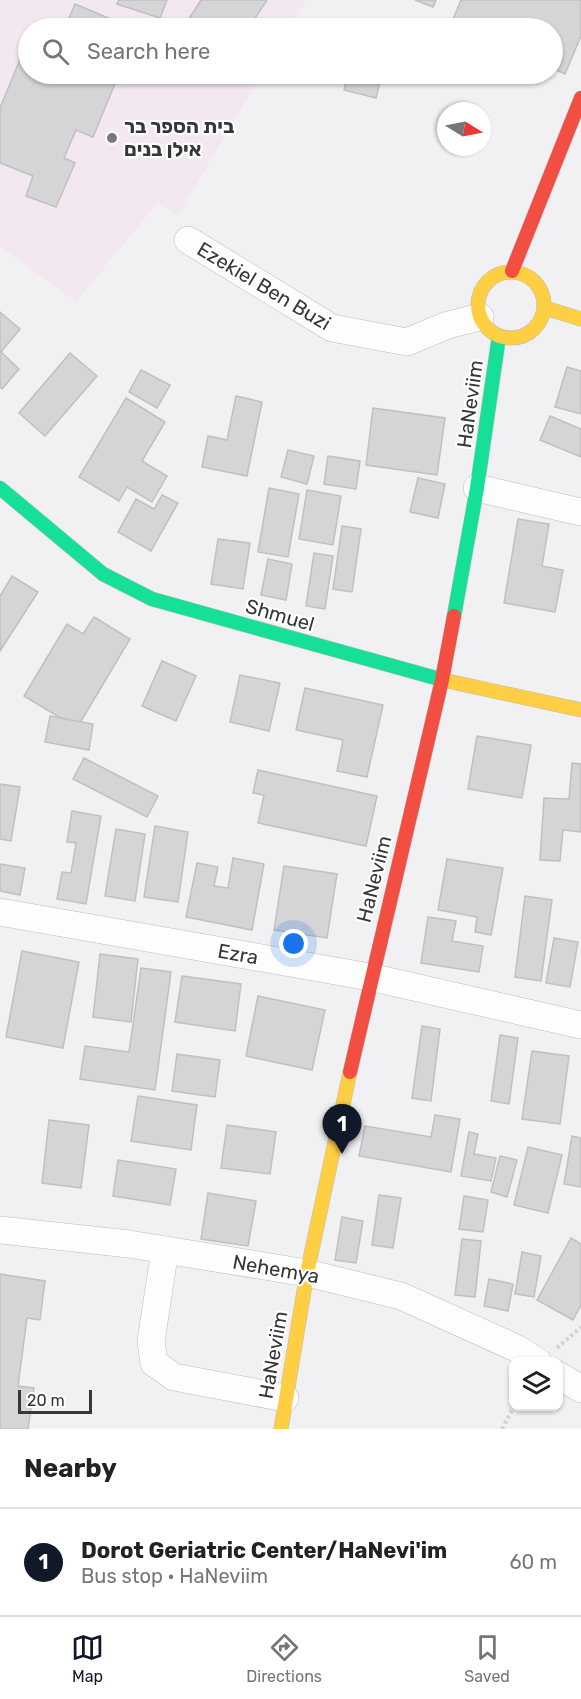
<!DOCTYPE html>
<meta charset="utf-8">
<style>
body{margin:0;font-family:Rubik,Heebo,sans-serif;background:#f6f6f6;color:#222}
.controls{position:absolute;right:18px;bottom:18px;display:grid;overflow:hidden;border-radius:12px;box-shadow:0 2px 4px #0004}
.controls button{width:54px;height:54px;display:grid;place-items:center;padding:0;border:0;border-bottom:2px solid #e0e0e0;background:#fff;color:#222;font:30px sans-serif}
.compass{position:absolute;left:437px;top:102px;width:54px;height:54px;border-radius:50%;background:#fff;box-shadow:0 2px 4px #0004;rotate:100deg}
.scale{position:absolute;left:18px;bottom:15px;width:74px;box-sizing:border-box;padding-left:6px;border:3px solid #373638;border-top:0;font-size:16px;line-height:21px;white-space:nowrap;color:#373638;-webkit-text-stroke:4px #fff;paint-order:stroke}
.you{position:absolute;left:294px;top:944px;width:21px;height:21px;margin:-15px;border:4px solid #fff;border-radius:50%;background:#1a73e8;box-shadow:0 0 0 9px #1a73e833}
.badge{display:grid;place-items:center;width:39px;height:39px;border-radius:50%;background:#111827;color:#fff;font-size:20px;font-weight:700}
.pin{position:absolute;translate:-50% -50px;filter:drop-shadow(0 2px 3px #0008)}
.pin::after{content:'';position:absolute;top:32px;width:21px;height:18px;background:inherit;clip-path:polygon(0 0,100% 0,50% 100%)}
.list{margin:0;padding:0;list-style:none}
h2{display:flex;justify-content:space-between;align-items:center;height:78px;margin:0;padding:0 24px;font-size:26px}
h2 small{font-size:20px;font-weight:400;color:#767676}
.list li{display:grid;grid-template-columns:39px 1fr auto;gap:18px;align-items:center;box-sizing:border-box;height:108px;padding:0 24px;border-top:2px solid #e0e0e0}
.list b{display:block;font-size:22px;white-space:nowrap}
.list p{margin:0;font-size:20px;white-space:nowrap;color:#767676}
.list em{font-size:20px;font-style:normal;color:#767676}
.icon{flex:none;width:33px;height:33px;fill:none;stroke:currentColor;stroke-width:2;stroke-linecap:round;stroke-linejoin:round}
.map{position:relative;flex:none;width:581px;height:1429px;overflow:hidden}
.search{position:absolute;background:#fff;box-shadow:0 2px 4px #0004;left:18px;right:18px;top:18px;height:66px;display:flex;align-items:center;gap:15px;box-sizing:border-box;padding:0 21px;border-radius:33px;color:#767676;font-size:22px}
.sheet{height:186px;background:#fff}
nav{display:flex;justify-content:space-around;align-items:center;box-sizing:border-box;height:84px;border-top:2px solid #e0e0e0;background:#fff;font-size:16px;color:#767676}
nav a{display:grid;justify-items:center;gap:3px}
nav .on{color:#111827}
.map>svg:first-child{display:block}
.education{fill:#f3e7f0}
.building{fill:#d5d4d6;stroke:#c0bfc1;stroke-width:1.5}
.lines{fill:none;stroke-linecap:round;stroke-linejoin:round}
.street-casing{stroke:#bdbcbf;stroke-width:28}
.fast-casing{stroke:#bdbcbf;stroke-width:15}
.slow-casing{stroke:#bdbcbf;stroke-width:15}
.jam-casing{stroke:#bdbcbf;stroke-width:15}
.path{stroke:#d2d1d2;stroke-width:4;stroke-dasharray:3 3;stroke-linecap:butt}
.street{stroke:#fdfdfd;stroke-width:27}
.fast{stroke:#16e098;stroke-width:14}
.slow{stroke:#ffcf43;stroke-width:14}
.jam{stroke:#f24e42;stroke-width:14}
.poi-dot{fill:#787779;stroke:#fff;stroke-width:2}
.labels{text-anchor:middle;stroke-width:4.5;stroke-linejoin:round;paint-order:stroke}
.poi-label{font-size:20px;font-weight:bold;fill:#373638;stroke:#fff;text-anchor:start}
.street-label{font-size:20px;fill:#373638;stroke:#fff}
</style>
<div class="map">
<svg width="581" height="1429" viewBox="0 0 581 1429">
<rect width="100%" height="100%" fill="#f1f0f3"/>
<path class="education" d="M0 0H306L289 28H28V74H262L178 215 157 203 76 302 0 246Z"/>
<g class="building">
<path d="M119 0H167L160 18 117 4Z"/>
<path d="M201 0H267L249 28H183Z"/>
<path d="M415 0H436L433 7Z"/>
<path d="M461 0H581V36L565 74 552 68V28H461L451 24Z"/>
<path d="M75 4 113 20 110 28H65Z"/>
<path d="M340 19 384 28H338Z"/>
<path d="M28 40V74H119L93 137 76 130 64 158 75 163 56 207 26 196 33 176 0 163V108Z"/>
<path d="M348 74H382L376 98 344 90Z"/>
<path d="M0 312 20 329 1 352 19 369 2 389 0 387Z"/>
<path d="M70 353 97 376 45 436 19 413Z"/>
<path d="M567 367 581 371V414L555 407Z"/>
<path d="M141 370 170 385 157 408 129 392Z"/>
<path d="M236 396 262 402 247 476 202 467 208 436 227 440Z"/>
<path d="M126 398 165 422 142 461 167 476 152 502 127 487 119 501 79 477Z"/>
<path d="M373 408 445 418 437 475 366 465Z"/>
<path d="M550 416 581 429V457L540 440Z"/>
<path d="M288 450 314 456 307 484 281 477Z"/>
<path d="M328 456 360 461 356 489 324 484Z"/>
<path d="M418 478 445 484 438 518 410 512Z"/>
<path d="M269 488 299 494 288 557 258 552Z"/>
<path d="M307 490 341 496 333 545 299 539Z"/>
<path d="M162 495 178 503 151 551 118 532 136 499 154 509Z"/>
<path d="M518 519 549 524 542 566 563 570 555 612 504 603Z"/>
<path d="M342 526 361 529 352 592 333 589Z"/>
<path d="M218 539 250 543 243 589 211 584Z"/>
<path d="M314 553 333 556 325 609 306 606Z"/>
<path d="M268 559 292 564 286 600 261 595Z"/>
<path d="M12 576 38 592 0 651V596Z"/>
<path d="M94 617 130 639 77 728 24 696 67 624 83 634Z"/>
<path d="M162 661 196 676 176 721 142 706Z"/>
<path d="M240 675 280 683 269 731 230 722Z"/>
<path d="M305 688 383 705 367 777 337 771 343 740 296 730Z"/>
<path d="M50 716 93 724 89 750 45 742Z"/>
<path d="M477 736 531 745 522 798 468 789Z"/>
<path d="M84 758 158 796 147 817 73 779Z"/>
<path d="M572 763 581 764V832L563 830 560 861 540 860 544 798 569 799Z"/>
<path d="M258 770 377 796 366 846 258 823 264 795 253 793Z"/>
<path d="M0 784 20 787 11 841 0 839Z"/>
<path d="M72 811 101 816 86 904 57 899 62 872 71 873 76 843 67 842Z"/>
<path d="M155 826 188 832 178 902 144 897Z"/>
<path d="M116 829 145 834 135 901 105 896Z"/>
<path d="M233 858 264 864 252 930 186 917 197 863 218 867 214 886 228 888Z"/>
<path d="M447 859 503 868 491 935 475 932 477 917 438 910Z"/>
<path d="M0 864 25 868 20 895 0 891Z"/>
<path d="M284 866 337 874 327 938 274 930Z"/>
<path d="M525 896 552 900 541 981 515 977Z"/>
<path d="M428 917 456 921 452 941 483 946 479 972 421 963Z"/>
<path d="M554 938 578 942 570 987 546 983Z"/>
<path d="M22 951 79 962 63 1048 6 1037Z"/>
<path d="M100 954 138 959 131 1022 93 1017Z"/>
<path d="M141 968 171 972 155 1090 80 1079 85 1046 129 1052Z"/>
<path d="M182 976 241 984 235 1031 175 1022Z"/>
<path d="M258 996 325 1010 312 1070 246 1056Z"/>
<path d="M422 1026 440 1029 431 1101 412 1098Z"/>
<path d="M500 1035 518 1038 509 1104 491 1101Z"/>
<path d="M532 1051 569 1056 560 1124 522 1119Z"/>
<path d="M177 1054 220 1060 215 1097 172 1091Z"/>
<path d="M138 1096 197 1105 191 1150 131 1141Z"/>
<path d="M435 1115 460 1119 451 1172 359 1156 365 1126 431 1137Z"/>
<path d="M49 1120 89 1125 81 1188 42 1183Z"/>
<path d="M227 1125 276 1132 270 1174 221 1168Z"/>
<path d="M469 1132 478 1134 474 1154 496 1158 491 1181 461 1176Z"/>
<path d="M572 1136 581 1138V1187L564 1184Z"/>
<path d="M528 1147 562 1155 548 1213 514 1205Z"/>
<path d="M500 1156 517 1160 507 1197 491 1192Z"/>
<path d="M118 1160 176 1169 170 1205 113 1196Z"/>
<path d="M208 1193 256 1201 248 1246 201 1239Z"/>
<path d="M379 1195 401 1198 393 1248 372 1245Z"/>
<path d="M464 1196 488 1200 483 1232 459 1229Z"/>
<path d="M342 1217 363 1221 356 1263 335 1260Z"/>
<path d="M571 1238 581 1244V1305L573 1320 537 1300Z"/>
<path d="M462 1239 481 1241 475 1297 455 1295Z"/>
<path d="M522 1252 541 1256 534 1297 515 1294Z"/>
<path d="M0 1274 45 1281 40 1320 27 1318 18 1386 34 1388 28 1429H0Z"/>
<path d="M489 1279 513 1284 508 1311 484 1306Z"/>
</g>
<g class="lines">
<defs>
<g id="street">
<path d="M188 240 332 328 407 342 448 325 480 317"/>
<path d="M477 488 581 512"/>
<path d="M0 912 370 977 581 1025"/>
<path d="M0 1230 129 1244 307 1273 401 1296 516 1348 538 1362"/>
<path d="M165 1250 151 1341 154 1363 174 1377 285 1398"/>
<path d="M558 1375 581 1389"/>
</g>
<g id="fast">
<path d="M0 488 103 574 152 599 443 680"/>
<path d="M454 616 477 488 499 336"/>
</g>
<g id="slow">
<circle cx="511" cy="305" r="33"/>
<path d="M545 308 581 319"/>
<path d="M443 680 581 710"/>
<path d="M281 1429 307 1273 350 1072"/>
</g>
<g id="jam">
<path d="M512 271 581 98"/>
<path d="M350 1072 442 680 454 616"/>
</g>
</defs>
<use href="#street" class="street-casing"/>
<use href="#fast" class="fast-casing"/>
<use href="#slow" class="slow-casing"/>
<use href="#jam" class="jam-casing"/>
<g class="path">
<path d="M557 1348 581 1327"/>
<path d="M502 1429 514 1406"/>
</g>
<use href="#street" class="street"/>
<use href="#fast" class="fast"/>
<use href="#slow" class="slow"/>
<use href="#jam" class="jam"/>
</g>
<circle class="poi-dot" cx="112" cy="138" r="6"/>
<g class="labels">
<g class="poi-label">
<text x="124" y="133">בית הספר בר<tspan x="124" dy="23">אילן בנים</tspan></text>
</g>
<g class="street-label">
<text transform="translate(264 286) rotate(31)" y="7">Ezekiel Ben Buzi</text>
<text transform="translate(470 404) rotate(-82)" y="7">HaNeviim</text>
<text transform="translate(280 615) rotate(16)" y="7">Shmuel</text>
<text transform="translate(374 879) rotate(-76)" y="7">HaNeviim</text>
<text transform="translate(238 954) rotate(10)" y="7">Ezra</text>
<text transform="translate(276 1269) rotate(10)" y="7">Nehemya</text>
<text transform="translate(273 1355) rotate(-80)" y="7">HaNeviim</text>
</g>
</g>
</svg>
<div class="controls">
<button><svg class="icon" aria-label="layers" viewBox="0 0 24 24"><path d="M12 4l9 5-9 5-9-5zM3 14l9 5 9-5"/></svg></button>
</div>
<svg class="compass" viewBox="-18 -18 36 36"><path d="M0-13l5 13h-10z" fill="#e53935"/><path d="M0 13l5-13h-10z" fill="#767676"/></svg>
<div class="scale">20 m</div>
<div class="you"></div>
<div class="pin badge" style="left:342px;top:1154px">1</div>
<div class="search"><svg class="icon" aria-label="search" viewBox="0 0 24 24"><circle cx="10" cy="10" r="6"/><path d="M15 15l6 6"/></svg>Search here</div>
</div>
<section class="sheet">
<h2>Nearby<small></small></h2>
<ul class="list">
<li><span class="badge">1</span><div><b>Dorot Geriatric Center/HaNevi'im</b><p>Bus stop · HaNeviim</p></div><em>60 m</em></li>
</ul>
</section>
<nav>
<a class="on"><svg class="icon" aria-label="map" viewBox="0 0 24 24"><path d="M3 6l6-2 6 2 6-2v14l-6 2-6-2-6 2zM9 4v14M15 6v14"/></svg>Map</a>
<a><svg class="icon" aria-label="directions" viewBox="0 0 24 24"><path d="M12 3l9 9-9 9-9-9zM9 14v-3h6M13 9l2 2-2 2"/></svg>Directions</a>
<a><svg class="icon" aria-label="saved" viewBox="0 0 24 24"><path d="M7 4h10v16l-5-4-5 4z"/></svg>Saved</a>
</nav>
